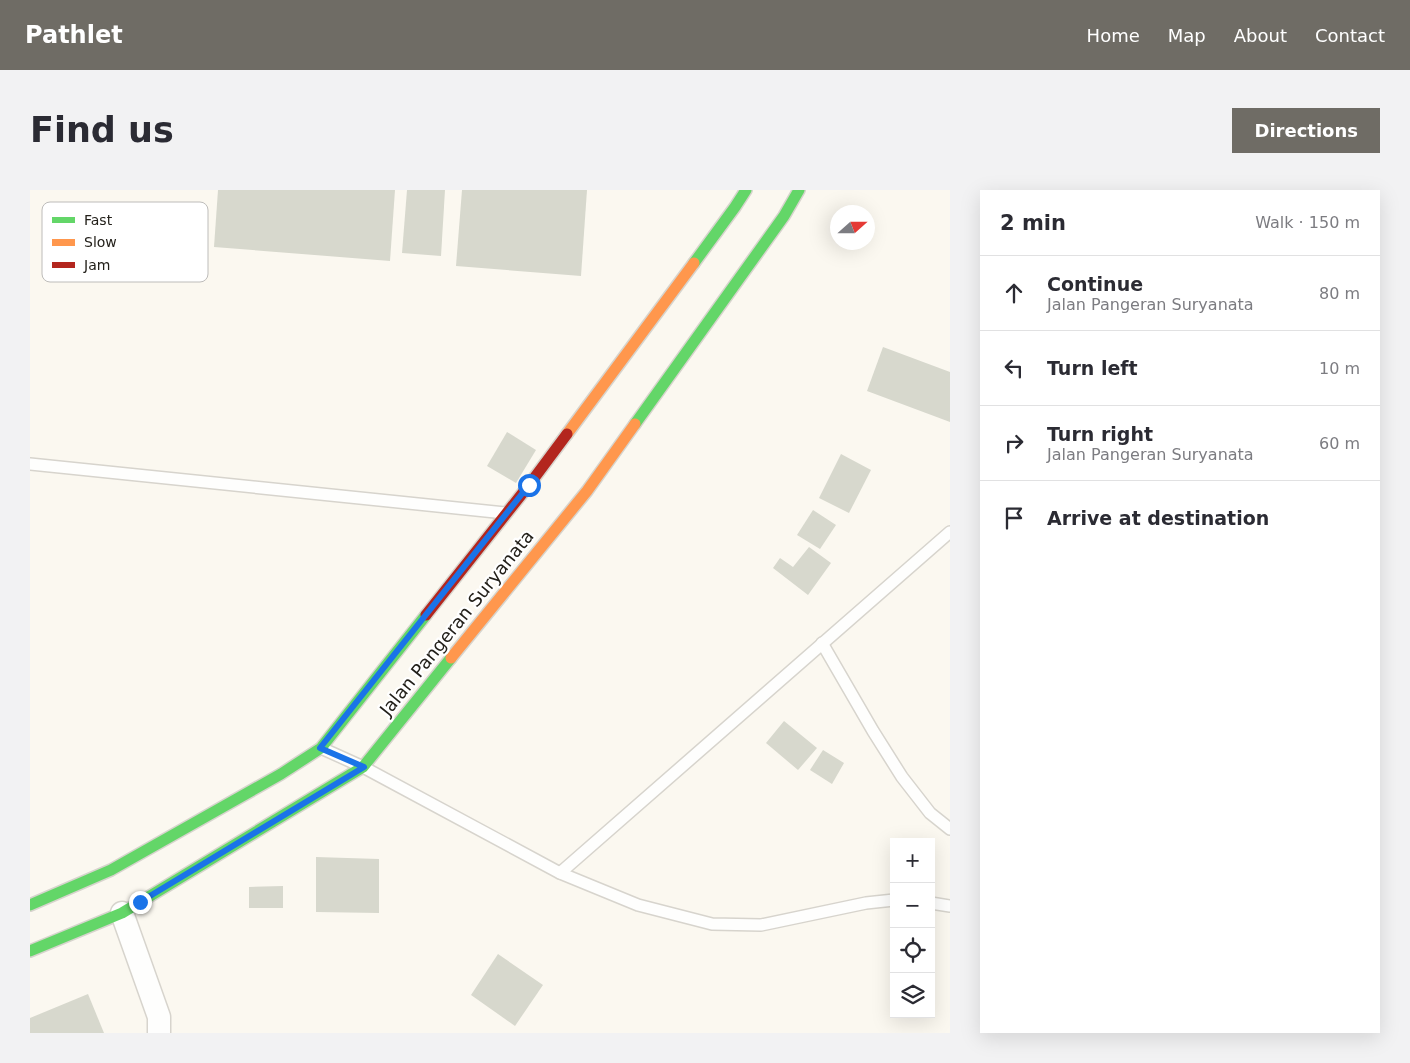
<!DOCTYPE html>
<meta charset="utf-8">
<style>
body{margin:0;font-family:"DejaVu Sans",sans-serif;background:#f2f2f3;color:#2b2b33}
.controls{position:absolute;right:15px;bottom:15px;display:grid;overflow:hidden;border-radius:0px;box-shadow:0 5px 20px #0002}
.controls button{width:45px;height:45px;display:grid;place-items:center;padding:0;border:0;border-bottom:1px solid #e1e1e2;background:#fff;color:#2b2b33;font:25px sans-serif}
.compass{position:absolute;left:800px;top:15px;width:45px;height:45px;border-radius:50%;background:#fff;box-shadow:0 5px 20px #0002;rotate:69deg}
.stop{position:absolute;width:15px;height:15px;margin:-11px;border:4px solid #1a73e8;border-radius:50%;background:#fff}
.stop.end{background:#1a73e8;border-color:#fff;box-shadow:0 1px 5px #0008}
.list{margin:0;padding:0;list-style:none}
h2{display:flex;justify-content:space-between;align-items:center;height:65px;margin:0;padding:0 20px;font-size:21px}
h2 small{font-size:16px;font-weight:400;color:#7c7c81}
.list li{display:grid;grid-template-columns:32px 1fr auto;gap:15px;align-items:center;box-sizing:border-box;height:75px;padding:0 20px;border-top:1px solid #e1e1e2}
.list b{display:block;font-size:19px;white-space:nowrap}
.list p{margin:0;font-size:16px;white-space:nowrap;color:#7c7c81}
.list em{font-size:16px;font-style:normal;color:#7c7c81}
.icon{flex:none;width:28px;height:28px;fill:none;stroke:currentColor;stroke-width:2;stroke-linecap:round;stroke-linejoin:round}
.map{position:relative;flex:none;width:920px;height:843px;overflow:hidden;border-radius:0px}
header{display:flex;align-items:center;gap:30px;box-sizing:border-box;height:70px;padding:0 25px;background:#6f6c65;color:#fff}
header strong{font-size:24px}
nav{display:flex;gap:28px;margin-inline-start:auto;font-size:18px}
.intro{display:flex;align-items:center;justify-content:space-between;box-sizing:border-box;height:120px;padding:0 30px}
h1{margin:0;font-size:35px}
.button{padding:12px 22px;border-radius:0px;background:#6f6c65;color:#fff;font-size:18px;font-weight:700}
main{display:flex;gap:30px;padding:0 30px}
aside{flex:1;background:#fff;border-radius:0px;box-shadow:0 5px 20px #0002}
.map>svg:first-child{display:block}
.building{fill:#d7d8cd}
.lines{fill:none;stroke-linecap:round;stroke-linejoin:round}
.lane-casing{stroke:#d7d4cd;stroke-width:14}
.street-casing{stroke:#d7d4cd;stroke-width:25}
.fast-casing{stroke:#d7d4cd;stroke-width:14}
.slow-casing{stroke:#d7d4cd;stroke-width:14}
.jam-casing{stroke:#d7d4cd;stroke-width:14}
.lane{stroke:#fefefd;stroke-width:11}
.street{stroke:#fefefd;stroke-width:22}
.fast{stroke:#63d668;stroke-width:11}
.slow{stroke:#ff974d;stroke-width:11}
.jam{stroke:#b3261e;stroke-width:11}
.route{stroke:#1a73e8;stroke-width:6}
.labels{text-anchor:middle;stroke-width:4.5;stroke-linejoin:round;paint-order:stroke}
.street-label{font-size:18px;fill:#23201a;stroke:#fff}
.key{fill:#fff;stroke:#bdbcba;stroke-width:1}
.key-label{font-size:14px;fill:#23201a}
</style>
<header>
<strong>Pathlet</strong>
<nav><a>Home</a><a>Map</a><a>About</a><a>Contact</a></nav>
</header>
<div class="intro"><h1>Find us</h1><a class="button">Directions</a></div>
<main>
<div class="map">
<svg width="920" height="843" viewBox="0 0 920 843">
<rect width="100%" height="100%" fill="#fbf8f0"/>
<g class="building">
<path d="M188 0H365L360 71 184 57Z"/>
<path d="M377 0H415L411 66 372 63Z"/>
<path d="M432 0H557L551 86 426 76Z"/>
<path d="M853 157 920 182V232L837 201Z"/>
<path d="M477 242 506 260 486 293 457 276Z"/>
<path d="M811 264 841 280 819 323 789 308Z"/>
<path d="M783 320 806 335 790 359 767 345Z"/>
<path d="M779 357 801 373 778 405 743 378 750 368 763 377Z"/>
<path d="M754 531 787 558 768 580 736 553Z"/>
<path d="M793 560 814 573 802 594 780 580Z"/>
<path d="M286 667 349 669V723L286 722Z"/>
<path d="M253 696V718H219V697Z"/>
<path d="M468 764 513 795 485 836 441 805Z"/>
<path d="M58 804 74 843H0V828Z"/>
</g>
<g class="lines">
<defs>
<g id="lane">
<path d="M0 274 475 323"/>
<path d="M792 453 843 541 872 587 900 623 920 639"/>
<path d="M291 558 333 577 530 683 608 715 682 734 731 735 836 713 864 710"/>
<path d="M530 683 920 342"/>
<path d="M901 713 920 716"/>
</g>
<path id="street" d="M92 723 129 827V843"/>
<g id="fast">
<path d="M664 73 705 17 716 0"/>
<path d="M605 234 754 26 769 0"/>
<path d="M0 715 81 680 251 584 291 558 396 425"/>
<path d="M0 761 92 723 333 577 421 468"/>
</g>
<g id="slow">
<path d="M537 244 664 73"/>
<path d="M421 468 557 301 605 234"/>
</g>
<path id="jam" d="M396 425 499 295 537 244"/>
</defs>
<use href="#lane" class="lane-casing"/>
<use href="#street" class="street-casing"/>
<use href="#fast" class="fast-casing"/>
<use href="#slow" class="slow-casing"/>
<use href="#jam" class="jam-casing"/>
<use href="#lane" class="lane"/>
<use href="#street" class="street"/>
<use href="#fast" class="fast"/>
<use href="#slow" class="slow"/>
<use href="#jam" class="jam"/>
</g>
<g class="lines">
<path class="route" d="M110 712 334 577 290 558 499 295"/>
</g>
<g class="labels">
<g class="street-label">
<text transform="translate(427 433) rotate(-51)" y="6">Jalan Pangeran Suryanata</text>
</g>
</g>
<rect x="12" y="12" width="166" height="80" rx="8" class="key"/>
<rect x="22" y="27" width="23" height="6" fill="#63d668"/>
<rect x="22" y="49" width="23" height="7" fill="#ff974d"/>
<rect x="22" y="72" width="23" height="6" fill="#b3261e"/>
<g class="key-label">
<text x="54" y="35">Fast</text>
<text x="54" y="57">Slow</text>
<text x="54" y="80">Jam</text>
</g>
</svg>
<div class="controls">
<button>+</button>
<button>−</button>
<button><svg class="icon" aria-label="locate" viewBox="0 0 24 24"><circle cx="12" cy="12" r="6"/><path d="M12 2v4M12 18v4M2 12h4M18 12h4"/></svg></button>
<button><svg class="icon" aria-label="layers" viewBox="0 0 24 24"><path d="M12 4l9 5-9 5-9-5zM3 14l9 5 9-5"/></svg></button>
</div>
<svg class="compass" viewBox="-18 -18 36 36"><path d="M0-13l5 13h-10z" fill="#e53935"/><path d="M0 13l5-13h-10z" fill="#7c7c81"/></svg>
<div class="stop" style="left:499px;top:295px"></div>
<div class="stop end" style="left:110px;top:712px"></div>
</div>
<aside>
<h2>2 min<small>Walk · 150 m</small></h2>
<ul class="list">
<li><svg class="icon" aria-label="ahead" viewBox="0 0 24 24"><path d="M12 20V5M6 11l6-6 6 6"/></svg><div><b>Continue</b><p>Jalan Pangeran Suryanata</p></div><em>80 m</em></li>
<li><svg class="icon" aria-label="left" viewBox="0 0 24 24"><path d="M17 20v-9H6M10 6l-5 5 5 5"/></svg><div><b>Turn left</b></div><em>10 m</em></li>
<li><svg class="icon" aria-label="right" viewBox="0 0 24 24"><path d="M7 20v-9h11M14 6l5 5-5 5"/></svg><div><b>Turn right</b><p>Jalan Pangeran Suryanata</p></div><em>60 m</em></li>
<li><svg class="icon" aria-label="arrive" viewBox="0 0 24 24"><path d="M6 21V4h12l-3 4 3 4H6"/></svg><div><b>Arrive at destination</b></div></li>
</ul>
</aside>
</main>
